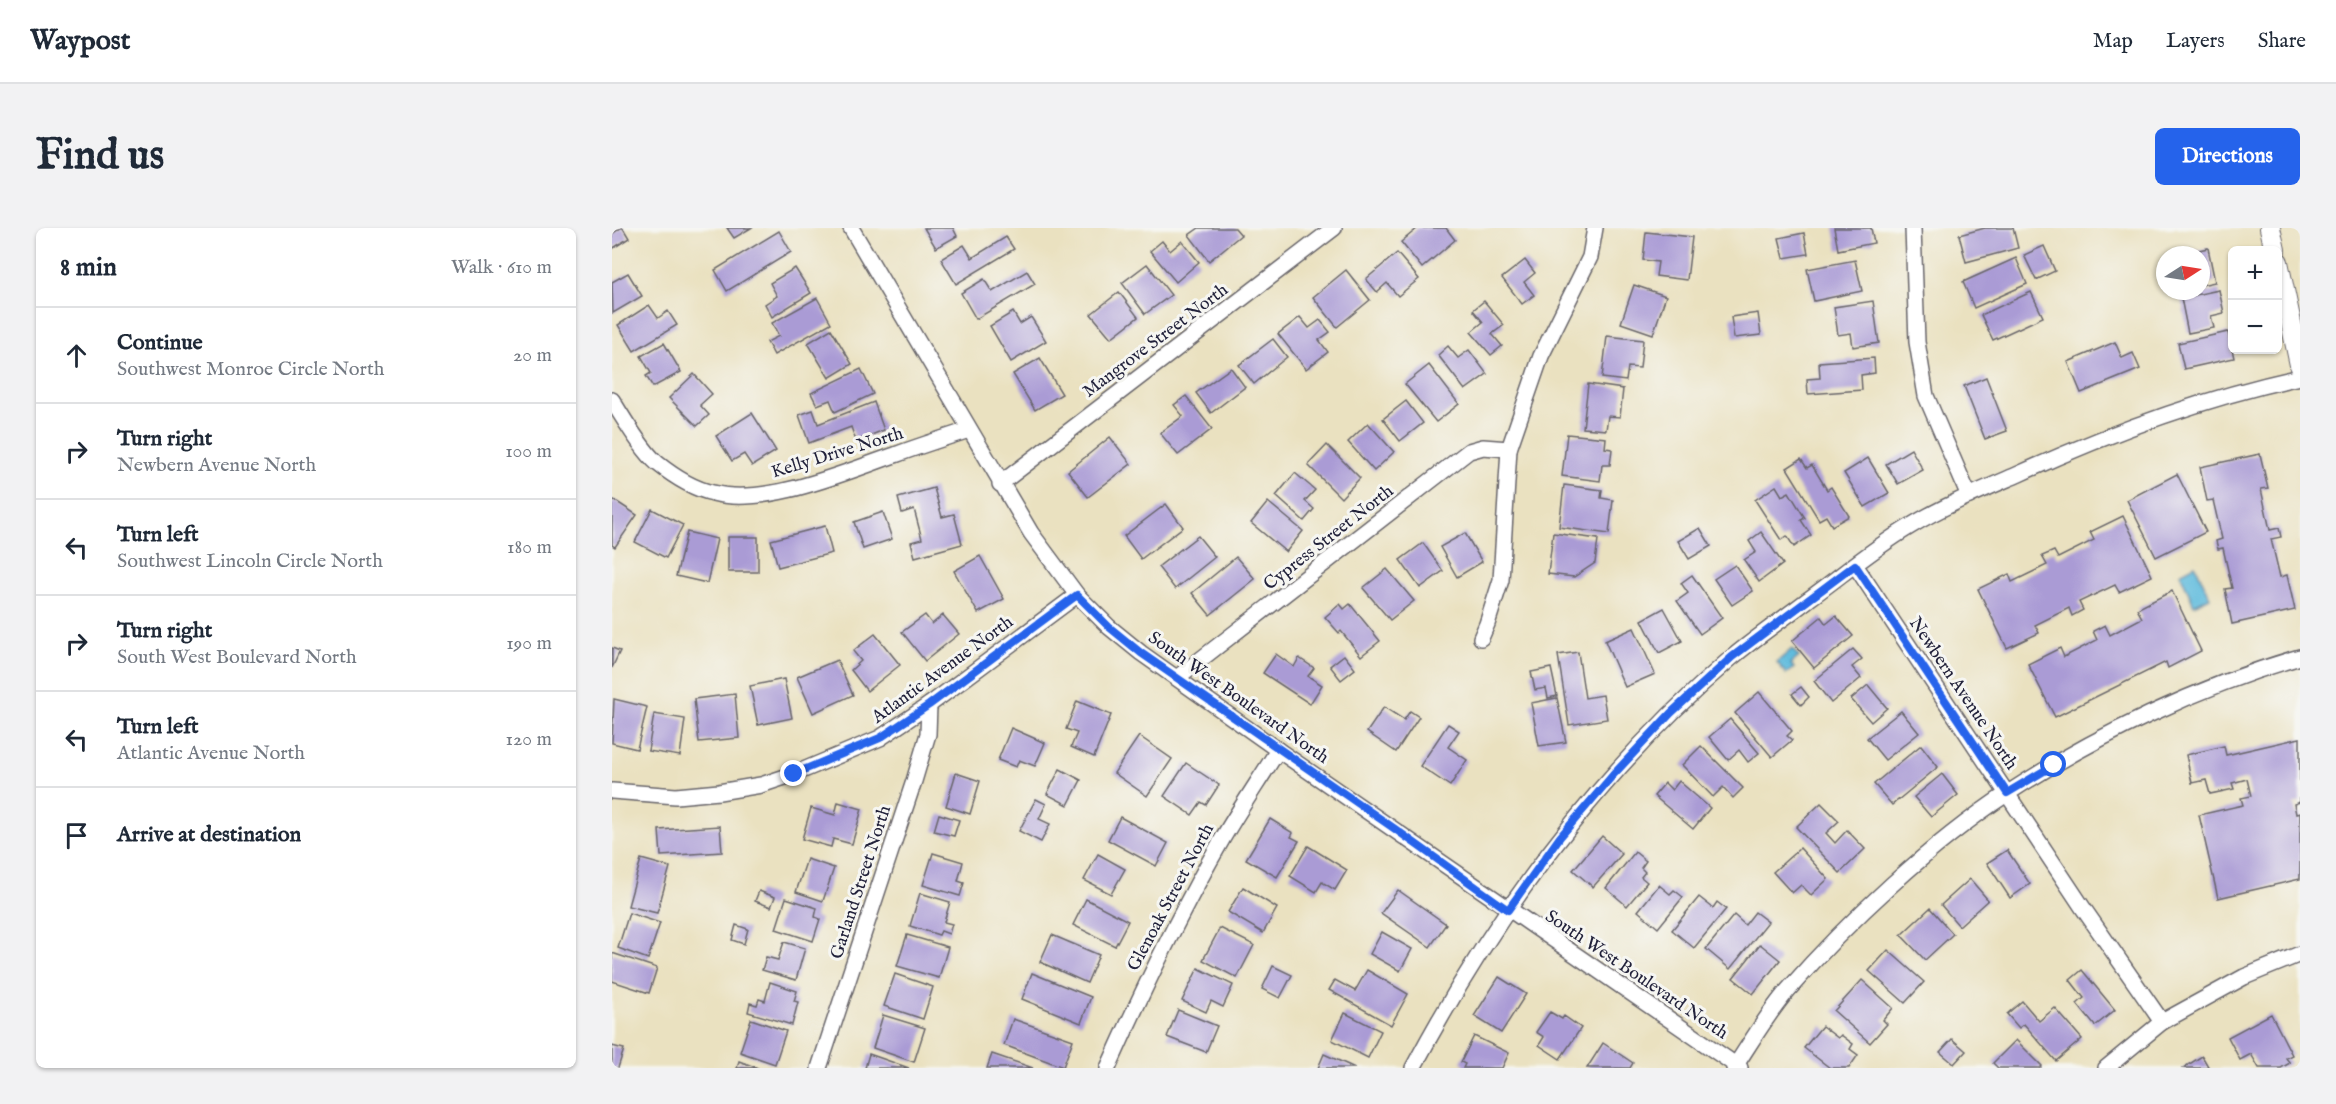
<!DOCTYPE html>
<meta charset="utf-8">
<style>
body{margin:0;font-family:"IM FELL English",serif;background:#f2f2f3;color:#1f2937}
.controls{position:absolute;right:18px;top:18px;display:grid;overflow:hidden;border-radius:9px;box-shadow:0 2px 4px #0004}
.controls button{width:54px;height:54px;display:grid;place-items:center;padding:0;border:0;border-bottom:2px solid #e0e1e3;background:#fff;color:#1f2937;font:30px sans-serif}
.compass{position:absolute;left:1544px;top:18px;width:54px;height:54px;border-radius:50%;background:#fff;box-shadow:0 2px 4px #0004;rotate:78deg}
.stop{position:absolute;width:18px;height:18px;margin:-14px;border:4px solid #2563eb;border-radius:50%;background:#fff}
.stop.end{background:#2563eb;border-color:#fff;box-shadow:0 2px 6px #0008}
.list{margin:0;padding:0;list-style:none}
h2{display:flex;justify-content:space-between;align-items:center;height:78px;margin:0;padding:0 24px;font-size:26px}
h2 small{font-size:20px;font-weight:400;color:#747a83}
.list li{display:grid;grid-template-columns:39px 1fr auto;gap:18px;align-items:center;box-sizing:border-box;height:96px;padding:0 24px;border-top:2px solid #e0e1e3}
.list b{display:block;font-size:22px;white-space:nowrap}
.list p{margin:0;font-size:20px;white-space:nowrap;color:#747a83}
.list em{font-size:20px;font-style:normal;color:#747a83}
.icon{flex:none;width:33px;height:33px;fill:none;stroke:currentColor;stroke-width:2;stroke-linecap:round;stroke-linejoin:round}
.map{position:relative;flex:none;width:1688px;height:840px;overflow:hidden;border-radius:9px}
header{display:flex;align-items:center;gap:36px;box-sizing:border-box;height:84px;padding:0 30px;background:#fff;border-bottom:2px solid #e0e1e3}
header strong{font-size:28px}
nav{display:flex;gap:33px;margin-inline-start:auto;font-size:21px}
.intro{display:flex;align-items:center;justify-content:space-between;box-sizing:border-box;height:144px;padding:0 36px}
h1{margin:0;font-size:42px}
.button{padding:15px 27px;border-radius:9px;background:#2563eb;color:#fff;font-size:21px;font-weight:700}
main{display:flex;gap:36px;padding:0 36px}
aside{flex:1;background:#fff;border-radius:9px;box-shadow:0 2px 4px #0004}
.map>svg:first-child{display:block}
.water{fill:#5fbbdd;stroke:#406e8c;stroke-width:1.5}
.building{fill:#aa9bd5}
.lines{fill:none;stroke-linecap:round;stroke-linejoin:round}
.minor-casing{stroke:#68656a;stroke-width:18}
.tertiary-casing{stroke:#68656a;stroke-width:22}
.minor{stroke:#fff;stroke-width:15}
.tertiary{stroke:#fff;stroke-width:20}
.route{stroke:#2563eb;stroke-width:8}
.labels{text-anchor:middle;stroke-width:6;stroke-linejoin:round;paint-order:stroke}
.street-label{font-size:18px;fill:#22223b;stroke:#f6f6f2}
</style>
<header>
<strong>Waypost</strong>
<nav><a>Map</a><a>Layers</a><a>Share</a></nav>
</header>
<div class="intro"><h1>Find us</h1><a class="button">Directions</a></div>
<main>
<aside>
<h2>8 min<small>Walk · 610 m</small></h2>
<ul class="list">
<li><svg class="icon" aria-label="ahead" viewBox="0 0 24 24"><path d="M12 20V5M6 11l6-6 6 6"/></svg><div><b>Continue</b><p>Southwest Monroe Circle North</p></div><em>20 m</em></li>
<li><svg class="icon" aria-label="right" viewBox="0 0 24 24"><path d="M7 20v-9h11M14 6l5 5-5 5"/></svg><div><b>Turn right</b><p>Newbern Avenue North</p></div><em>100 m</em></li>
<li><svg class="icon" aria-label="left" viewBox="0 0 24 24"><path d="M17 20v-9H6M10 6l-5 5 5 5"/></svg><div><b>Turn left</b><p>Southwest Lincoln Circle North</p></div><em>180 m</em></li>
<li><svg class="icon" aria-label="right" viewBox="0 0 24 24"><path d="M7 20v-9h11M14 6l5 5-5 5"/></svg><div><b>Turn right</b><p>South West Boulevard North</p></div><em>190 m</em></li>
<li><svg class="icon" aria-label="left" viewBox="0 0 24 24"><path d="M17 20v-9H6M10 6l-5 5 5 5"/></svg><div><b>Turn left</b><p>Atlantic Avenue North</p></div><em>120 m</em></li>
<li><svg class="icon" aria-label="arrive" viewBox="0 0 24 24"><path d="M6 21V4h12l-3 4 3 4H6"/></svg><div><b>Arrive at destination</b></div></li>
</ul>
</aside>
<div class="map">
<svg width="1688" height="840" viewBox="0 0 1688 840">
<rect width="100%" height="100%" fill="#f6f6f2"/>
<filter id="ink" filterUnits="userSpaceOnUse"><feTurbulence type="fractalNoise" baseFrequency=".0167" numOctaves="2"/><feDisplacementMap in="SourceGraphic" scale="12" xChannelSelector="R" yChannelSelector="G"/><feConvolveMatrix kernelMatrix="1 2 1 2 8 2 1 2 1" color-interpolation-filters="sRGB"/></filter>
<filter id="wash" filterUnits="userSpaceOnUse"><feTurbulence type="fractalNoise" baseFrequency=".008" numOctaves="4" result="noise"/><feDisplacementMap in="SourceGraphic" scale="24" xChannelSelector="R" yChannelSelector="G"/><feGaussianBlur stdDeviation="1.35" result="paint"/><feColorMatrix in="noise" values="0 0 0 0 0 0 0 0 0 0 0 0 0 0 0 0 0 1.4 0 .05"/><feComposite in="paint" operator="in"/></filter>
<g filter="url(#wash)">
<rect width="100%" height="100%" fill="#eae1c0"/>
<g class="water">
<path d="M1583 337 1598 369 1582 377 1568 345Z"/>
<path d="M1180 421 1187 429 1179 436 1182 440 1174 446 1165 434Z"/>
</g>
<g id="blocks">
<g class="building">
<path d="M9 0H11L17 10 0 21V6Z"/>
<path d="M115 0H139L122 10Z"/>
<path d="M312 0H341L345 8 324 20Z"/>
<path d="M587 0H623L629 7 597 33 577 7Z"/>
<path d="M806 0H834L843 12 810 40 789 14Z"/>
<path d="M1222 0H1259L1262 15 1226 22Z"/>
<path d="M1373 0H1401L1406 20 1354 34 1347 7Z"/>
<path d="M167 3 179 24 115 63 103 42Z"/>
<path d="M1034 4 1080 9 1075 52 1044 48 1046 34 1031 32Z"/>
<path d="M1192 5 1196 26 1172 30 1167 10Z"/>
<path d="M394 9 402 21 344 56 329 31 352 17 360 30Z"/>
<path d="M550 13 558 23 570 13 587 34 564 54 538 23Z"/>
<path d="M1432 18 1443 43 1424 52 1412 27Z"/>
<path d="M1596 20 1603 54 1589 57V27L1569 26Z"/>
<path d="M785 25 807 51 786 68 775 55 765 64 754 51Z"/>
<path d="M1404 30 1415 56 1362 80 1351 54Z"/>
<path d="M913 32 923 45 912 54 922 67 910 76 890 50Z"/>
<path d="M1243 32 1250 63 1202 73 1195 41Z"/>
<path d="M535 36 559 67 533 86 510 55Z"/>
<path d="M183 40 199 65 160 89 153 76 165 68 158 55Z"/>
<path d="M734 42 758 72 725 99 701 69Z"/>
<path d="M415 43 423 56 364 91 349 65 372 51 380 64Z"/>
<path d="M16 45 30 68 1 85 0 54Z"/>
<path d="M1022 57 1054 68 1041 106 1009 95Z"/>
<path d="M1607 62 1612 85 1599 88 1602 100 1576 105 1569 70Z"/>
<path d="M507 64 526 89 499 110 479 86Z"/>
<path d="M1419 64 1431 89 1381 112 1369 87Z"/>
<path d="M205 70 219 95 162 127 155 114 167 108 160 95Z"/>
<path d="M872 73 892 97 880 106 890 118 879 127 859 104 871 94 861 82Z"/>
<path d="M1261 73 1267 115 1241 119 1239 105 1226 107 1222 79Z"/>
<path d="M37 77 46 90 56 83 65 97 22 123 6 97Z"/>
<path d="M401 84 408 96 419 89 434 113 399 134 378 98Z"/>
<path d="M1146 85 1149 107 1122 110 1119 89Z"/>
<path d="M688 89 697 100 708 92 718 104 707 112 716 124 694 141 666 106Z"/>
<path d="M219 101 240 136 217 150 196 115Z"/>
<path d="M1616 104 1622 130 1572 141 1566 115Z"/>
<path d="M995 108 1031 112 1028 140 1016 139 1014 153 990 150Z"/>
<path d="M661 111 675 129 642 156 627 137Z"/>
<path d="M1503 114 1510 130 1521 125 1528 141 1469 165 1456 134Z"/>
<path d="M52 115 69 144 41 159 34 148 39 145 29 128Z"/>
<path d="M836 118 846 130 857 122 875 146 853 162 826 127Z"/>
<path d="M428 130 450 166 423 182 401 146Z"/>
<path d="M1262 130 1263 145 1249 147 1250 162 1196 166 1195 151 1208 150 1207 134Z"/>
<path d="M817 137 847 176 824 194 793 156Z"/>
<path d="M619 140 633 159 599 185 584 165Z"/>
<path d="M249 141 261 166 223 184 218 172 205 177 199 165Z"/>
<path d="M82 146 100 166 88 177 97 187 85 198 57 170Z"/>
<path d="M1374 149 1395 203 1373 211 1352 158Z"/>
<path d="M976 156 1011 161 1008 189 996 188 994 202 971 200Z"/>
<path d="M574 168 600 201 566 227 548 205 571 188 562 177Z"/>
<path d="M794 173 811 195 788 213 771 191Z"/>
<path d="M262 174 272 202 244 213 239 199 197 215 187 187 201 182 206 196Z"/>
<path d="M140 185 164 223 140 238 132 226 120 233 104 208Z"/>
<path d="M756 195 782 224 762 243 736 214Z"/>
<path d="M955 206 994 210 993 220 1000 221 998 237H990L988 253 950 248Z"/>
<path d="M498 209 519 236 476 269 456 243Z"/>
<path d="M715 217 748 250 729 270 696 237Z"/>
<path d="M1299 221 1311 242 1286 256 1274 236Z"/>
<path d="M1648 226 1656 260 1649 261 1658 302 1667 300 1669 309 1659 311 1668 349 1675 347 1683 382 1620 396 1613 361 1620 360 1611 320 1606 321 1604 313 1610 311 1601 272 1595 273 1588 239Z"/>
<path d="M1256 230 1277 265 1253 279 1232 245Z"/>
<path d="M1189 231 1195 240 1200 237 1215 262 1219 259 1237 288 1220 298 1214 288 1207 292 1175 240Z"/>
<path d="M683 245 703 262 693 273 702 281 692 293 664 268Z"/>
<path d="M1565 246 1594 304 1544 329 1515 272Z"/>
<path d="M952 257 990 262 989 270 1001 272 997 306 947 299Z"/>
<path d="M1164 258 1170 268 1177 264 1193 290 1189 292 1199 307 1182 319 1175 308 1169 312 1143 272Z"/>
<path d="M322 260 330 289 342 286 350 316 303 329 299 314 310 311 302 281 290 285 286 270Z"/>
<path d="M2 272 25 287 3 319 0 317V276Z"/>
<path d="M656 274 691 303 674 324 639 295Z"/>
<path d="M554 276 571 299 529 331 512 308Z"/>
<path d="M40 281 71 297 54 330 23 314Z"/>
<path d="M271 284 280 311 251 321 242 294Z"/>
<path d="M1511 288 1540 348 1507 364 1503 357 1467 374 1471 382 1460 388 1457 380 1423 397 1427 405 1395 420 1366 361 1397 346 1400 354 1435 337 1430 328 1442 323 1446 330 1482 312 1478 304Z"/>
<path d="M213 298 220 325 166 339 159 312Z"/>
<path d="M1088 300 1099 318 1077 331 1066 313Z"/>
<path d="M75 304 105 311 95 355 64 348Z"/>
<path d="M1149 304 1171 336 1147 354 1132 332 1144 324 1137 313Z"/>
<path d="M853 305 870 334 845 349 828 319Z"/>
<path d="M941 305 986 311 983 335 962 349 936 346Z"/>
<path d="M586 308 603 329 563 361 546 339Z"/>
<rect x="116" y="309" width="30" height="35"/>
<path d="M811 315 831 343 808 360 788 332Z"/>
<path d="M368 328 392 371 366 385 342 343Z"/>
<path d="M624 329 643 351 598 387 580 365Z"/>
<path d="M1123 337 1141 363 1120 377 1102 351Z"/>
<path d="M775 341 802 373 778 392 751 360Z"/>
<path d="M1080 347 1110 390 1088 406 1065 373 1076 365 1069 355Z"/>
<path d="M1560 363 1589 423 1556 440 1554 434 1443 489 1416 436 1448 420 1452 429 1485 412 1481 403 1493 397 1498 407 1530 390 1525 381Z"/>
<path d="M728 376 732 381 738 376 768 413 749 428 729 403 727 405 713 389Z"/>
<path d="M1052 380 1070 413 1047 425 1030 392Z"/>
<path d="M313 387 320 396 331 387 347 406 313 433 290 404Z"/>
<path d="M1224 388 1241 408 1202 440 1180 413 1209 389 1214 396Z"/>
<path d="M1022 400 1043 446 1013 459 993 413Z"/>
<path d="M263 406 288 437 255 463 239 442 249 433 241 423Z"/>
<path d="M0 420 8 423 0 440Z"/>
<path d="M1241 421 1250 431 1240 439 1249 450 1219 475 1202 453Z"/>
<path d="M966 424 973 470 991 467 995 491 957 497 946 427Z"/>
<path d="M664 426 682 439 687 430 702 440 696 448 710 457 698 476 651 445Z"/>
<path d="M732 427 743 441 729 452 718 438Z"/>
<path d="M225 432 241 467 201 485 185 449Z"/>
<path d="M939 440 945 468 936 470 934 460 923 462 919 444Z"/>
<path d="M172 451 180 490 146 497 138 458Z"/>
<path d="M1256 457 1275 480 1259 494 1239 471Z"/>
<path d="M1189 459 1197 469 1189 477 1180 466Z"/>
<path d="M1147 464 1180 503 1175 508 1180 512 1160 529 1123 485Z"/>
<path d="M123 466 127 510 87 514 82 471Z"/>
<path d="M945 470 954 514 927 518 919 475Z"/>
<path d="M2 471 35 479 25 521 0 515Z"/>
<path d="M465 473 499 487 482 529 459 519 465 505 454 501Z"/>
<path d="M772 479 792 492 798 483 807 489 784 524 755 504Z"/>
<path d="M1289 483 1307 505 1273 532 1255 510Z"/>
<path d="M42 486 73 491 68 528 36 523Z"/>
<path d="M1118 491 1147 525 1136 534 1127 522 1116 532 1097 509Z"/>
<path d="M836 496 847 503 836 519 855 532 838 558 808 538Z"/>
<path d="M399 500 433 515 423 538 407 532 404 539 386 532Z"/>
<path d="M527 508 560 531 535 568 502 545Z"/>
<path d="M1688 510V574L1682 576 1684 586 1688 585V651L1606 670 1587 587 1631 577 1629 570 1639 568 1635 551 1620 555 1622 561 1598 566 1594 552 1580 555 1574 527 1612 518 1614 527Z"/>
<path d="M1309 517 1326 539 1280 577 1262 556Z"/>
<path d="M1089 518 1131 560 1121 570 1111 559 1101 569 1070 537Z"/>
<path d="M574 535 607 557 594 577 589 574 580 587 552 568Z"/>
<path d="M448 541 469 552 456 577 435 566Z"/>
<path d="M344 545 368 553 358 586 334 578Z"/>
<path d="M1330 546 1346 567 1319 589 1302 569Z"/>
<path d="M1067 553 1098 580 1081 601 1042 568 1053 555 1060 562Z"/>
<path d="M424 571 434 576 427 591 438 596 429 614 407 603Z"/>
<path d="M226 574 250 581 240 616 221 611 219 619 190 611 199 580 223 587Z"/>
<path d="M1209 575 1227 593 1214 605 1223 615 1235 602 1253 621 1228 645 1184 599Z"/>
<path d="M327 586 347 592 342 608 322 603Z"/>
<path d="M508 589 556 615 544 638 496 612Z"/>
<path d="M658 591 681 605 679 609 687 613 665 649 634 631Z"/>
<path d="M108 598 110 624 49 628 47 602Z"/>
<path d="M990 608 1010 626 981 659 961 642Z"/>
<path d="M696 618 735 642 723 662 710 654 704 664 678 648Z"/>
<path d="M1188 620 1216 651 1199 667 1189 657 1180 665 1161 644Z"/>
<path d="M1395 622 1418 656 1398 670 1375 635Z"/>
<path d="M1023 624 1034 633 1029 640 1033 644 1029 649 1035 654 1015 678 994 660Z"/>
<path d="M321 625 351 634 346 653 352 655 348 668 311 657Z"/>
<path d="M486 626 513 641 499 666 472 652Z"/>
<path d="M29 631 58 639 45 685 16 678Z"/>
<path d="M195 631 222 640 211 673 184 664Z"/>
<path d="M1358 651 1376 672 1347 698 1329 677Z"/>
<path d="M1047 657 1058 666 1062 662 1071 669 1046 700 1026 683Z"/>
<path d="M631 659 665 680 651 705 616 684Z"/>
<path d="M786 662 834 696 818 719 769 685Z"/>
<path d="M147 663 163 669 159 679 143 673Z"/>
<path d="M308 665 338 674 332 694 340 696 337 706 329 703 327 707 298 698Z"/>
<path d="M1087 669 1101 680 1105 674 1114 681 1082 720 1060 702Z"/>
<path d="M174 670 205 680 203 689 208 691 201 713 164 701Z"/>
<path d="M474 671 516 693 503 718 461 697Z"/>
<path d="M1318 680 1341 706 1313 732 1289 707Z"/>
<path d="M1143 684 1156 694 1118 741 1094 721 1122 687 1133 697Z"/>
<path d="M17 685 48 695 36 731 6 720Z"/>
<path d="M124 697 136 701 132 716 120 712Z"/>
<path d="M608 700 642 717 625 750 591 732Z"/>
<path d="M770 704 800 721 788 743 758 726Z"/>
<path d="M295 707 336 719 327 750 285 738Z"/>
<path d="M440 707 487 727 475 755 428 734Z"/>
<path d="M172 714 193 720 184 752 150 742 154 729 166 732Z"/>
<path d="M1148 716 1168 732 1141 766 1121 750Z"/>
<path d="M1276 722 1312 754 1293 775 1257 743Z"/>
<path d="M0 725 45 740 37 765 0 753Z"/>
<path d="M661 738 680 747 668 770 650 761Z"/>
<path d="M586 740 621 757 611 779 599 773 594 784 570 773Z"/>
<path d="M755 742 796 766 779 797 717 762 723 752 743 763Z"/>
<path d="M1470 742 1503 782 1483 798 1465 776 1472 770 1458 752Z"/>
<path d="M420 745 479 769 469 795 410 771Z"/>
<path d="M283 746 321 759 311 791 272 778Z"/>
<path d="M887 749 914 766 889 805 862 788Z"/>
<path d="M1250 752 1281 780 1271 792 1275 796 1258 815 1222 783Z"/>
<path d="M158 754 185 763 182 773 186 774 180 797 136 784 138 775 145 777 147 771 153 773Z"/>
<path d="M1410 773 1427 793 1443 780 1470 811 1444 833 1412 796 1407 800 1395 786Z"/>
<path d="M566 782 605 798 594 824 555 809Z"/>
<path d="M938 784 950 791 952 788 969 800 948 831 927 817 932 809 924 804Z"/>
<path d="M733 785 769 803 756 830 720 812Z"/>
<path d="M1659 786 1680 827 1674 830 1678 835 1669 840H1647L1639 826 1628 832 1616 809Z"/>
<path d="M271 787 313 800 302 834 261 820Z"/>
<path d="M139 791 174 803 163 836 128 824Z"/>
<path d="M401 791 461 812 451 839 392 817Z"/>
<path d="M1210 798 1226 810 1229 807 1241 816 1238 821 1246 827 1237 840H1218L1192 820Z"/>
<path d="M862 808 897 825 890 840H851L853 836 849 834Z"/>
<path d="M1340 811 1354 823 1342 836 1328 824Z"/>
<path d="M1404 812 1430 838 1428 840H1386L1381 835Z"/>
<path d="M991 815 1021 835 1018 840H975Z"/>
<path d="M0 818 12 821 6 840H0Z"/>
<path d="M257 826 297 840H253Z"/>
<path d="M380 826 421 840H375Z"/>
<path d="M712 826 743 840H706Z"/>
<path d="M1590 828 1597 840H1571Z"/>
<path d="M127 833 146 840H125Z"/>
</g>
</g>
</g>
<g filter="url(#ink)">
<use href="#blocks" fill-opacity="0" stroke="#68656a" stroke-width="1.5"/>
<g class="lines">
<defs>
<g id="minor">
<path d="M239 0 419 305 465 367 497 399 529 425 666 522 1128 840"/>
<path d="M1301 0 1305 114 1314 168 1357 268"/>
<path d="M0 172C9 187 32 224 45 235 60 247 82 261 101 265 153 279 233 244 283 227 307 218 332 210 357 202"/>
<path d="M388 256 722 0"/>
<path d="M1243 337 1471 680 1550 794"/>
<path d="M869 410 875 396 889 352 897 221 929 128 978 29 983 0"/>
<path d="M566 449 857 223 871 219 897 221"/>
<path d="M0 563 64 568 107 564 149 557 182 546 268 510 317 477 465 367"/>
<path d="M207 840 302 553 316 506 317 477"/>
<path d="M496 840C530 764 566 688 608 615 626 583 647 553 666 522"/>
<path d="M801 840C882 687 986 545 1118 431 1143 410 1171 391 1197 371 1230 347 1262 320 1297 299 1331 278 1370 262 1407 246 1497 205 1591 170 1688 149"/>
<path d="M1122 840C1139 814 1156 785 1176 762 1236 693 1320 615 1396 565 1483 508 1588 458 1688 429"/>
<path d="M1494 840 1550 794 1632 749 1688 726"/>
</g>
<g id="tertiary">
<path d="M1658 0 1663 22"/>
<path d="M1666 34 1688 137"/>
</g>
</defs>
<use href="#minor" class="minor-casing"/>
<use href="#tertiary" class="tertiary-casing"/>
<use href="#minor" class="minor"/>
<use href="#tertiary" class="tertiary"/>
</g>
</g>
<g class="lines" filter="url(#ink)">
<path class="route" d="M182 546 268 510 317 477 465 367 497 399 529 425 783 601 896 682 948 609 1001 547 1059 485 1120 429 1243 337 1395 565 1442 537"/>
</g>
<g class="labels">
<g class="street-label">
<text transform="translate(543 112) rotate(-37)" y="6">Mangrove Street North</text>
<text transform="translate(225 224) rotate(-17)" y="6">Kelly Drive North</text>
<text transform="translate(716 309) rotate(-38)" y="6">Cypress Street North</text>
<text transform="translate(330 441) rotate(-36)" y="6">Atlantic Avenue North</text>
<text transform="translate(1352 465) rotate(56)" y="6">Newbern Avenue North</text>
<text transform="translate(627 469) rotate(35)" y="6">South West Boulevard North</text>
<text transform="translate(248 654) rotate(-72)" y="6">Garland Street North</text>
<text transform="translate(558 669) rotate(-62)" y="6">Glenoak Street North</text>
<text transform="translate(1025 746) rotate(34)" y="6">South West Boulevard North</text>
</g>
</g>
</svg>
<div class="controls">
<button>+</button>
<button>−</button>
</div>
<svg class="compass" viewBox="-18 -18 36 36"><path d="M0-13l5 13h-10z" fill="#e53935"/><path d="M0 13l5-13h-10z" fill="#747a83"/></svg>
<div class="stop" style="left:1442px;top:537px"></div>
<div class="stop end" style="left:182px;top:546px"></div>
</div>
</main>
